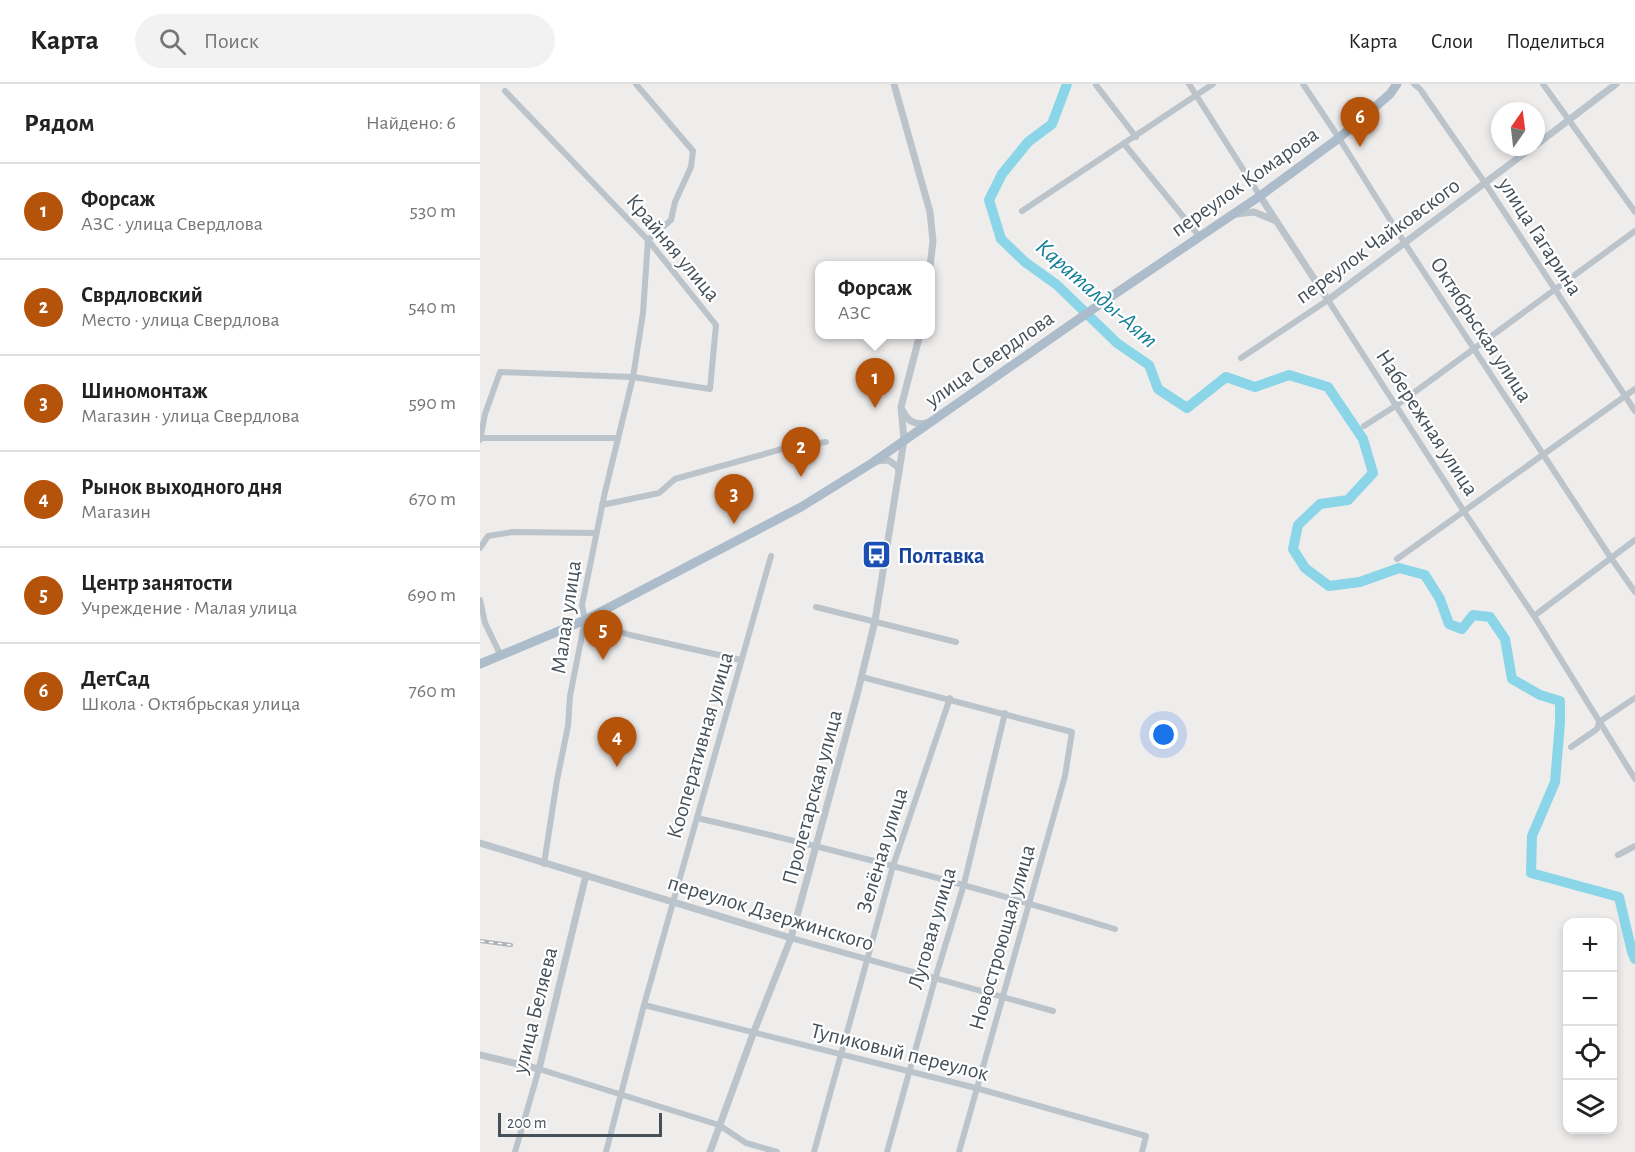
<!DOCTYPE html>
<html lang="ru">
<meta charset="utf-8">
<style>
body{margin:0;font-family:"Alegreya Sans",sans-serif;background:#f2f2f2;color:#222}
.controls{position:absolute;right:18px;bottom:18px;display:grid;overflow:hidden;border-radius:12px;box-shadow:0 3px 9px #0003}
.controls button{width:54px;height:54px;display:grid;place-items:center;padding:0;border:0;border-bottom:2px solid #e0e0e0;background:#fff;color:#222;font:30px sans-serif}
.compass{position:absolute;left:1011px;top:18px;width:54px;height:54px;border-radius:50%;background:#fff;box-shadow:0 3px 9px #0003;rotate:14deg}
.scale{position:absolute;left:18px;bottom:15px;width:164px;box-sizing:border-box;padding-left:6px;border:3px solid #455059;border-top:0;font-size:16px;line-height:21px;white-space:nowrap;color:#455059;-webkit-text-stroke:4px #fff;paint-order:stroke}
.you{position:absolute;left:684px;top:651px;width:21px;height:21px;margin:-15px;border:4px solid #fff;border-radius:50%;background:#1a73e8;box-shadow:0 0 0 9px #1a73e833}
.badge{display:grid;place-items:center;width:39px;height:39px;border-radius:50%;background:#b45309;color:#fff;font-size:20px;font-weight:700}
.pin{position:absolute;translate:-50% -50px;filter:drop-shadow(0 2px 3px #0008)}
.pin::after{content:'';position:absolute;top:32px;width:21px;height:18px;background:inherit;clip-path:polygon(0 0,100% 0,50% 100%)}
.popup{position:absolute;left:335px;top:177px;width:120px;height:78px;box-sizing:border-box;display:grid;place-content:center;border-radius:12px;background:#fff;filter:drop-shadow(0 2px 4px #0005);font-size:20px;white-space:nowrap;color:#767676}
.popup b{font-size:22px;color:#222}
.popup::after{content:'';position:absolute;left:50%;top:100%;margin-left:-12px;border:12px solid transparent;border-top-color:#fff}
.list{margin:0;padding:0;list-style:none}
h2{display:flex;justify-content:space-between;align-items:center;height:78px;margin:0;padding:0 24px;font-size:26px}
h2 small{font-size:20px;font-weight:400;color:#767676}
.list li{display:grid;grid-template-columns:39px 1fr auto;gap:18px;align-items:center;box-sizing:border-box;height:96px;padding:0 24px;border-top:2px solid #e0e0e0}
.list b{display:block;font-size:22px;white-space:nowrap}
.list p{margin:0;font-size:20px;white-space:nowrap;color:#767676}
.list em{font-size:20px;font-style:normal;color:#767676}
.icon{flex:none;width:33px;height:33px;fill:none;stroke:currentColor;stroke-width:2;stroke-linecap:round;stroke-linejoin:round}
.map{position:relative;flex:none;width:1155px;height:1068px;overflow:hidden}
header{display:flex;align-items:center;gap:36px;box-sizing:border-box;height:84px;padding:0 30px;background:#fff;border-bottom:2px solid #e0e0e0}
header strong{font-size:28px}
nav{display:flex;gap:33px;margin-inline-start:auto;font-size:21px}
.search{width:420px;height:54px;background:#f2f2f2;display:flex;align-items:center;gap:15px;box-sizing:border-box;padding:0 21px;border-radius:33px;color:#767676;font-size:22px}
main{display:flex}
aside{flex:1;background:#fff}
.map>svg:first-child{display:block}
.lines{fill:none;stroke-linecap:round;stroke-linejoin:round}
.river{stroke:#8ad5e7;stroke-width:10}
.minor{stroke:#bbc4cb;stroke-width:6}
.tertiary{stroke:#bbc4cb;stroke-width:7}
.primary{stroke:#acbcca;stroke-width:9}
.rail-casing{stroke:#aeb2b6;stroke-width:4}
.rail{stroke:#fff;stroke-width:1.5;stroke-dasharray:4.5;stroke-linecap:butt}
.labels{text-anchor:middle;stroke-width:4.5;stroke-linejoin:round;paint-order:stroke}
.street-label{font-size:22px;fill:#455059;stroke:#fff}
.transit-label{font-size:22px;font-weight:bold;fill:#164399;stroke:#fff;text-anchor:start}
.water-label{font-size:24px;font-style:italic;fill:#127e98;stroke:#fff}
</style>
<header>
<strong>Карта</strong>
<div class="search"><svg class="icon" aria-label="search" viewBox="0 0 24 24"><circle cx="10" cy="10" r="6"/><path d="M15 15l6 6"/></svg>Поиск</div>
<nav><a>Карта</a><a>Слои</a><a>Поделиться</a></nav>
</header>
<main>
<aside>
<h2>Рядом<small>Найдено: 6</small></h2>
<ul class="list">
<li><span class="badge">1</span><div><b>Форсаж</b><p>АЗС · улица Свердлова</p></div><em>530 m</em></li>
<li><span class="badge">2</span><div><b>Сврдловский</b><p>Место · улица Свердлова</p></div><em>540 m</em></li>
<li><span class="badge">3</span><div><b>Шиномонтаж</b><p>Магазин · улица Свердлова</p></div><em>590 m</em></li>
<li><span class="badge">4</span><div><b>Рынок выходного дня</b><p>Магазин</p></div><em>670 m</em></li>
<li><span class="badge">5</span><div><b>Центр занятости</b><p>Учреждение · Малая улица</p></div><em>690 m</em></li>
<li><span class="badge">6</span><div><b>ДетСад</b><p>Школа · Октябрьская улица</p></div><em>760 m</em></li>
</ul>
</aside>
<div class="map">
<svg width="1155" height="1068" viewBox="0 0 1155 1068">
<rect width="100%" height="100%" fill="#efecec"/>
<g class="lines">
<path class="river" d="M587 0 572 40 548 58 522 90 509 116 521 155 545 178 577 201 637 259 669 281 678 305 707 324 746 293 775 303 809 291 848 303 883 355 893 389 868 416 840 420 818 441 813 465 825 484 849 502 880 498 919 484 945 491 960 515 969 540 982 545 993 531 1010 533 1025 555 1032 595 1060 611 1080 617V639L1075 698 1052 752 1051 789 1139 813 1152 868 1155 875"/>
<g class="minor">
<path d="M156 0 213 67 211 83 195 118 191 136 168 156"/>
<path d="M709 0 780 112"/>
<path d="M823 0 859 54 924 158 1131 474 1155 508"/>
<path d="M934 0 940 5 1005 99 1155 327"/>
<path d="M1063 0 1155 128"/>
<path d="M616 1 656 53"/>
<path d="M645 61 719 152"/>
<path d="M542 127 733 0"/>
<path d="M761 274 848 216 985 429 1054 532 1155 695"/>
<path d="M884 342 917 321 1155 147"/>
<path d="M0 354H138"/>
<path d="M0 356 5 330 20 288 153 293 230 305 236 241 168 156 25 7"/>
<path d="M122 421 179 409 195 395 309 363 346 358"/>
<path d="M0 464 8 452 33 448 116 449"/>
<path d="M917 475 1155 305"/>
<path d="M0 516 5 539 21 572"/>
<path d="M336 523 476 558"/>
<path d="M1054 532 1155 456"/>
<path d="M105 536 150 551 261 576"/>
<path d="M382 593 592 648 585 692 479 1068"/>
<path d="M1091 663 1117 645 1119 638 1155 614"/>
<path d="M217 734C358 766 497 803 635 845"/>
<path d="M1138 771 1155 762"/>
<path d="M64 780 77 696 88 642 90 612 105 536 102 521 125 408 153 293 163 229 168 156"/>
<path d="M311 854 573 927"/>
<path d="M164 921 496 1004 666 1052 662 1068"/>
<path d="M35 1068 59 985 239 1041 266 1059 297 1068"/>
<path d="M126 1068 164 921 291 472"/>
<path d="M334 1068 413 782 470 614"/>
<path d="M407 1068 455 895 484 800 525 629"/>
</g>
<g class="tertiary">
<path d="M414 0 450 128 453 157 450 182"/>
<path d="M1056 61 1136 0"/>
<path d="M780 112 848 216 1053 63"/>
<path d="M756 130 774 128 794 136"/>
<path d="M423 327C428 338 435 341 447 339"/>
<path d="M397 377 408 376 418 383 419 387"/>
<path d="M0 759 311 854"/>
<path d="M0 971 59 985 106 791"/>
<path d="M230 1068 273 950 311 854 378 607 395 537 424 356 421 323 440 250"/>
</g>
<path class="primary" d="M0 580 105 536 321 423 392 379 626 216 780 112 859 54 910 10 917 0"/>
<defs>
<path id="rail" d="M0 857 31 861"/>
</defs>
<use href="#rail" class="rail-casing"/>
<use href="#rail" class="rail"/>
</g>
<defs>
<symbol id="bus-square" viewBox="-11 -11 22 22"><rect x="-9" y="-9" width="18" height="18" rx="4" fill="#1a4fb4" stroke="#fff"/><path d="M-5-6H5V4H4V6H2V4H-2V6H-4V4H-5ZM-3.5-4V0h7V-4ZM-3.5 1.2v1.5H-2V1.2ZM2 1.2v1.5H3.5V1.2Z" fill="#fff"/></symbol>
</defs>
<g fill-rule="evenodd">
<use href="#bus-square" x="380" y="454" width="33" height="33"/>
</g>
<g class="labels">
<g class="street-label">
<text transform="translate(764 97) rotate(-35)" y="8">переулок Комарова</text>
<text transform="translate(1061 152) rotate(57)" y="8">улица Гагарина</text>
<text transform="translate(897 156) rotate(-36)" y="8">переулок Чайковского</text>
<text transform="translate(194 163) rotate(50)" y="8">Крайняя улица</text>
<text transform="translate(1002 245) rotate(57)" y="8">Октябрьская улица</text>
<text transform="translate(509 274) rotate(-35)" y="8">улица Свердлова</text>
<text transform="translate(948 338) rotate(57)" y="8">Набережная улица</text>
<text transform="translate(85 533) rotate(-82)" y="8">Малая улица</text>
<text transform="translate(219 661) rotate(-74)" y="8">Кооперативная улица</text>
<text transform="translate(331 713) rotate(-75)" y="8">Пролетарская улица</text>
<text transform="translate(401 766) rotate(-73)" y="8">Зелёная улица</text>
<text transform="translate(291 828) rotate(17)" y="8">переулок Дзержинского</text>
<text transform="translate(451 844) rotate(-74)" y="8">Луговая улица</text>
<text transform="translate(521 853) rotate(-74)" y="8">Новостроющая улица</text>
<text transform="translate(54 926) rotate(-76)" y="8">улица Беляева</text>
<text transform="translate(420 967) rotate(14)" y="8">Тупиковый переулок</text>
</g>
<g class="transit-label">
<text x="418" y="479">Полтавка</text>
</g>
<g class="water-label">
<text transform="translate(617 209) rotate(41)" y="8">Караталды-Аят</text>
</g>
</g>
</svg>
<div class="controls">
<button>+</button>
<button>−</button>
<button><svg class="icon" aria-label="locate" viewBox="0 0 24 24"><circle cx="12" cy="12" r="6"/><path d="M12 2v4M12 18v4M2 12h4M18 12h4"/></svg></button>
<button><svg class="icon" aria-label="layers" viewBox="0 0 24 24"><path d="M12 4l9 5-9 5-9-5zM3 14l9 5 9-5"/></svg></button>
</div>
<svg class="compass" viewBox="-18 -18 36 36"><path d="M0-13l5 13h-10z" fill="#e53935"/><path d="M0 13l5-13h-10z" fill="#767676"/></svg>
<div class="scale">200 m</div>
<div class="you"></div>
<div class="pin badge" style="left:395px;top:324px">1</div>
<div class="popup"><b>Форсаж</b>АЗС</div>
<div class="pin badge" style="left:321px;top:393px">2</div>
<div class="pin badge" style="left:254px;top:440px">3</div>
<div class="pin badge" style="left:137px;top:683px">4</div>
<div class="pin badge" style="left:123px;top:576px">5</div>
<div class="pin badge" style="left:880px;top:63px">6</div>
</div>
</main>
